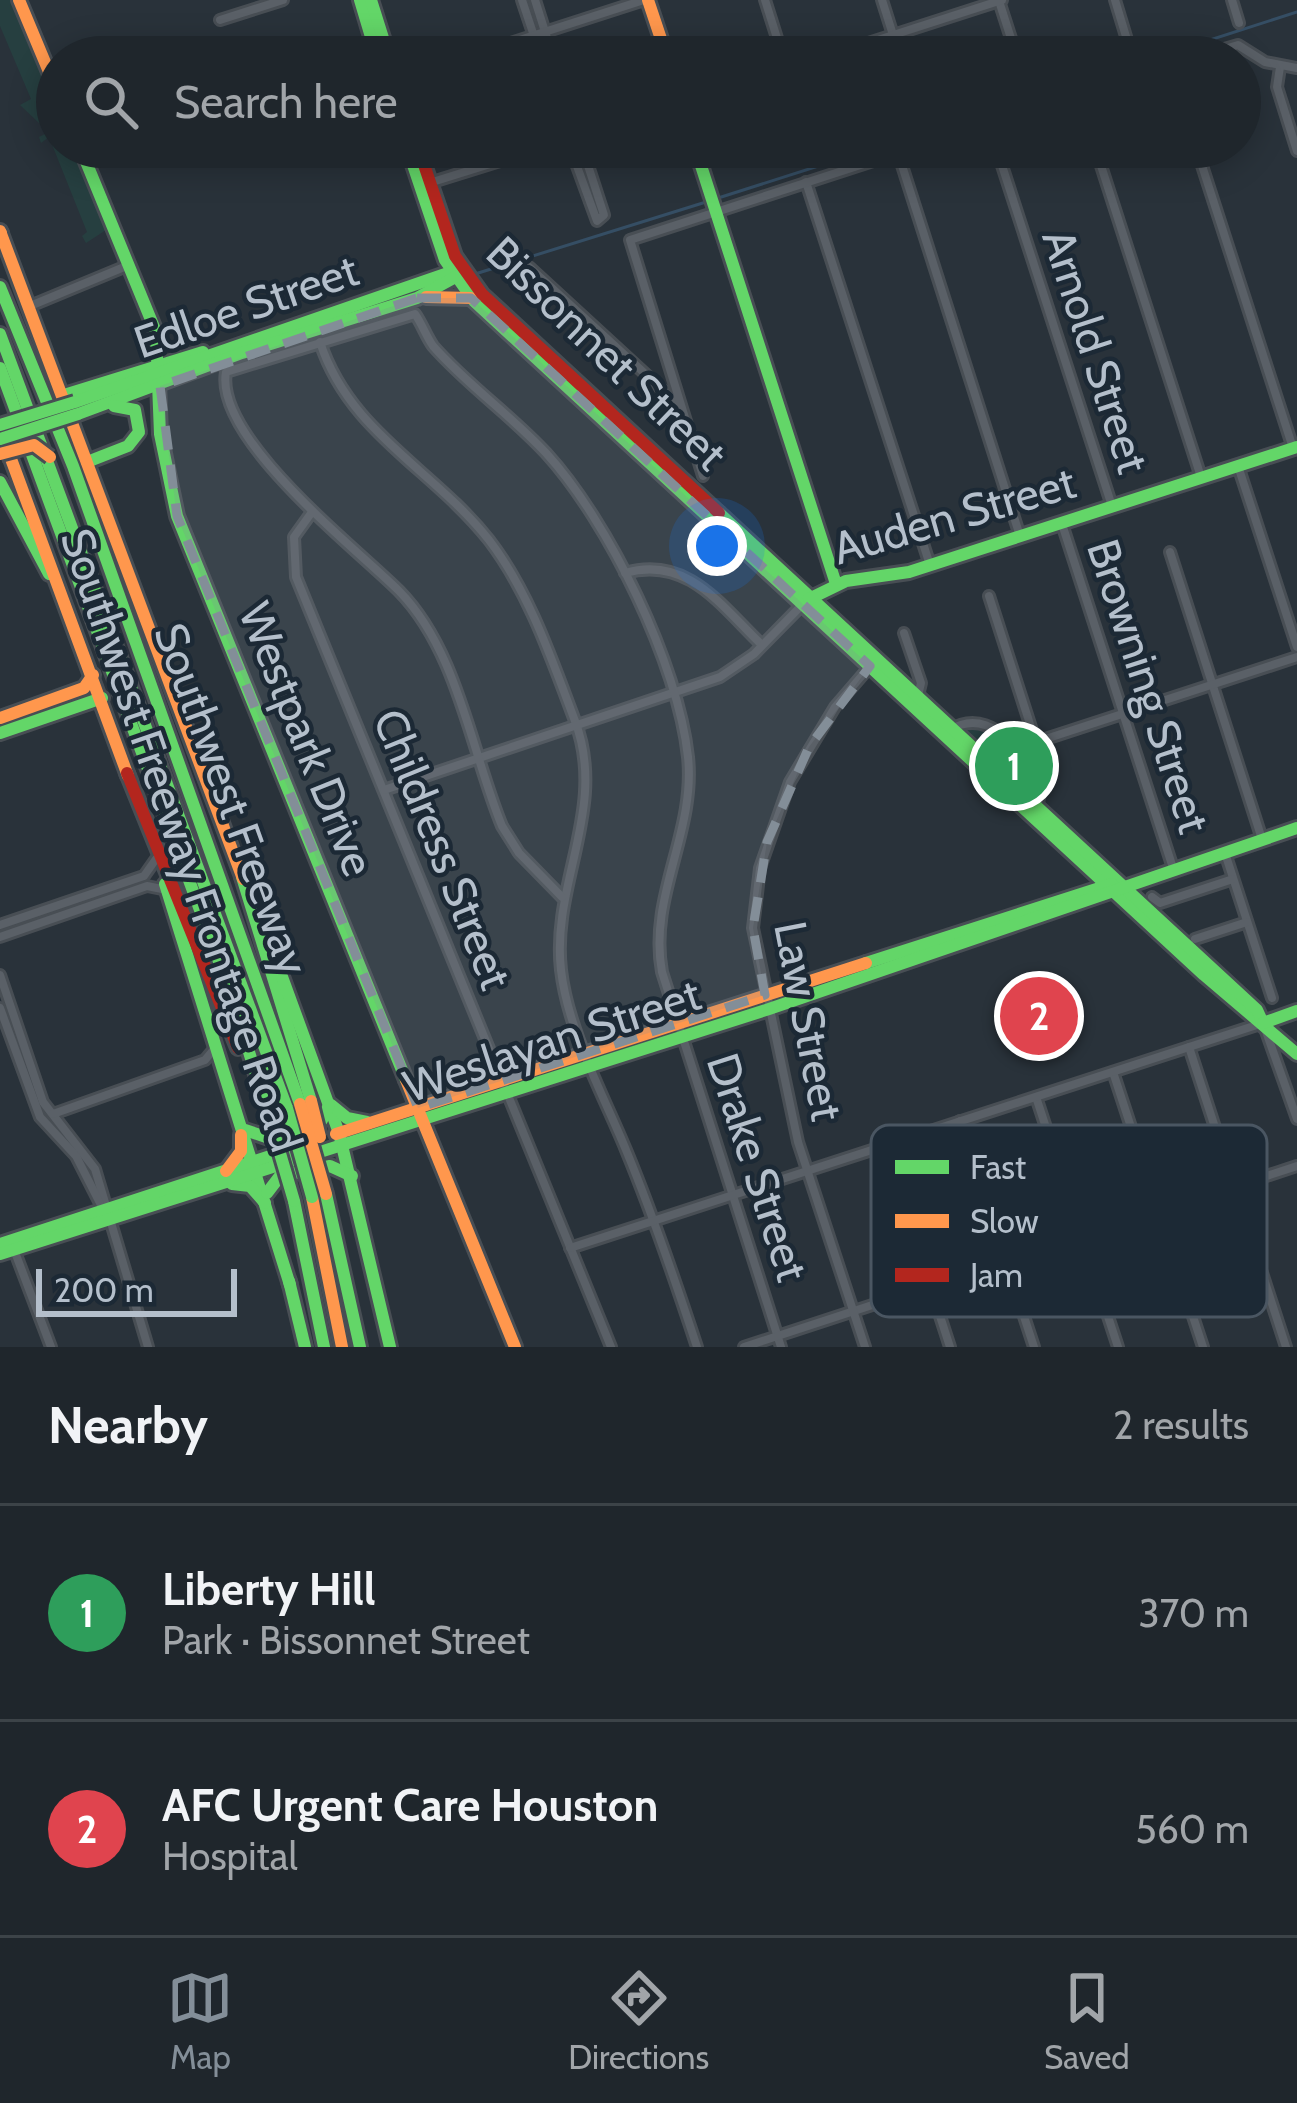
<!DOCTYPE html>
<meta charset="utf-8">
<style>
body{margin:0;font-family:Cabin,sans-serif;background:#272e34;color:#f1f3f6}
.scale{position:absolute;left:36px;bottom:30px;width:201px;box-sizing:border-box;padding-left:12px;border:6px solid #b4bfcb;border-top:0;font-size:33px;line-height:42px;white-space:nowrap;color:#b4bfcb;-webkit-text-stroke:9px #1c2935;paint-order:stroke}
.you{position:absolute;left:717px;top:546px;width:42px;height:42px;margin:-30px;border:9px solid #fff;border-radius:50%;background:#1a73e8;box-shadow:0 0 0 18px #1a73e833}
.badge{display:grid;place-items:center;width:78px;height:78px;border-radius:50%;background:#838e98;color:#fff;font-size:39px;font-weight:700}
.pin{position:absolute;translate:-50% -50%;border:6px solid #fff;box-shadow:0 3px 12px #0006}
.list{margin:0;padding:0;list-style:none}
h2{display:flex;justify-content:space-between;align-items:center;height:156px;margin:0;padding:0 48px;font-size:51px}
h2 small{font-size:39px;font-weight:400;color:#a1a5a9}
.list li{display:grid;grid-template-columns:78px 1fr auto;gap:36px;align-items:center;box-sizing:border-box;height:216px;padding:0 48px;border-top:3px solid #3c4348}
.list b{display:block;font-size:45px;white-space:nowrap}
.list p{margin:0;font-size:39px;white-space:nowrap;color:#a1a5a9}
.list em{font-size:39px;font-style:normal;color:#a1a5a9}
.icon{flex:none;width:66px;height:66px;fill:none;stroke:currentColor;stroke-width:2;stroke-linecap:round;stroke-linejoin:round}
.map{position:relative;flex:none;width:1297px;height:1347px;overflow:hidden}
.search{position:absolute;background:#1f262c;box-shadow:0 6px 30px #0003;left:36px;right:36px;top:36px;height:132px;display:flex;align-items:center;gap:30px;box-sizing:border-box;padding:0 42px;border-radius:66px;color:#a1a5a9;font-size:45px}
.sheet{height:588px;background:#1f262c}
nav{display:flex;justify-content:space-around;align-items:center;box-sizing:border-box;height:168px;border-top:3px solid #3c4348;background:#1f262c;font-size:33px;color:#a1a5a9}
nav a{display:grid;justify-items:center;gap:6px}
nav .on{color:#838e98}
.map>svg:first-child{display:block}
.green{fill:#263f40}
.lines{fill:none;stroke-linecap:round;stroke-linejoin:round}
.stream{stroke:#354e64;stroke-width:3}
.street-casing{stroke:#484e54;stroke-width:14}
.fast-casing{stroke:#484e54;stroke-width:18}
.slow-casing{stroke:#484e54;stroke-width:18}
.jam-casing{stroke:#484e54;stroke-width:18}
.street{stroke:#5a6067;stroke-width:8}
.fast{stroke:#63d668;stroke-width:12}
.slow{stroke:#ff974d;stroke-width:12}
.jam{stroke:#b3261e;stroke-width:12}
.fast-bridge-casing{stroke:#484e54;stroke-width:18;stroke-linecap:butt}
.slow-bridge-casing{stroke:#484e54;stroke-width:18;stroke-linecap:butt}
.fast-bridge{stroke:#63d668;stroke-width:12}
.slow-bridge{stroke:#ff974d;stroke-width:12}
.marked{fill:#838e98;fill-opacity:0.2;stroke:#838e98;stroke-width:9;stroke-dasharray:24 15;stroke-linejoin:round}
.labels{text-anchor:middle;stroke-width:9;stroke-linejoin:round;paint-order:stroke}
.street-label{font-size:45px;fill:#b4bfcb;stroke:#1c2935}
.key{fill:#1c2935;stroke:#4a5662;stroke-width:3}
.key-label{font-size:33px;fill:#b4bfcb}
</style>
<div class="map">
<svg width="1297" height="1347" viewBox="0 0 1297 1347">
<rect width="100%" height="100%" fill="#29323a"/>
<g class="green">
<path d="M0 0H11L57 110 39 123 20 105 31 99 0 26Z"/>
<path d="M57 128V147H72L106 230 86 243 82 236 87 232 49 137 41 143 39 137Z"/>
<path d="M966 727C998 732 1048 762 1035 800L965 735Z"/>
</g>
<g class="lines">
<g class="stream">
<path d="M1157 57 1297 12"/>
<path d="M715 199 878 147"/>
<path d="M475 274 706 202"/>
</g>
<defs>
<g id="street">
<path d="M522 0 541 57"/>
<path d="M535 0 553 57"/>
<path d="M765 0 783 57"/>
<path d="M882 0 900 57"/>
<path d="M1115 0 1131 53"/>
<path d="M1232 0 1239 23"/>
<path d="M999 1 1017 57"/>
<path d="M220 20 283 0"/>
<path d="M467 57 644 0"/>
<path d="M825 57 1002 0"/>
<path d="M1197 57 1238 45 1265 62 1297 68"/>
<path d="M1280 67 1277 87 1297 151"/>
<path d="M570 147 597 221 604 215 582 147"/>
<path d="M996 147 1112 506"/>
<path d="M1095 147 1201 477"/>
<path d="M1196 147 1293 448"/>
<path d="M898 153 1020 536"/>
<path d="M806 182 930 565"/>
<path d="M426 184 545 147"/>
<path d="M529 267 678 404"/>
<path d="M30 306 129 265"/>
<path d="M320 342C349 432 433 469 489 540 529 592 552 660 575 721 608 808 551 884 561 970 568 1031 603 1094 626 1150 653 1215 675 1280 697 1347"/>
<path d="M1238 466 1297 647"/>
<path d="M703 476 630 240 916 147"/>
<path d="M312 512 294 537 296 577 611 1347"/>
<path d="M1062 524 1173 868"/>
<path d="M1170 552 1262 839"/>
<path d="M625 573C688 555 721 606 762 645"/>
<path d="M989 596 1036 743"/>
<path d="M904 633 921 683 917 700"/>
<path d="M950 730C977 713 998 730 1021 747L1297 657"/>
<path d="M1021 747 1042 782 1037 809"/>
<path d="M384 790 720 677 754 654 802 605"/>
<path d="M1225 853 1272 998"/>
<path d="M562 897 519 853 502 826C471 751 458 651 399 591 356 548 214 438 226 372L415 314C422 324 426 336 433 346 467 385 511 415 546 453 609 522 678 664 688 757 696 832 648 897 662 972L781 1347"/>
<path d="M1152 897 1160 903 1233 879"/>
<path d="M0 925 144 876 156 859"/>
<path d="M0 937 147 886 167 890"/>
<path d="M1195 939 1247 922"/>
<path d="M0 975 43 1102 95 1169 148 1347"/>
<path d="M0 1008 40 1117 76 1156 104 1211"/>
<path d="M1189 1047 1286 1347"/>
<path d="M1113 1072 1203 1347"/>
<path d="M1036 1097 1118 1347"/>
<path d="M53 1114 205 1060 215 1048"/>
<path d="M960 1121 1034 1347"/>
<path d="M885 1146 950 1347"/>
<path d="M13 1247 51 1347"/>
<path d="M570 1248 1263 1023 1297 1119"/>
<path d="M744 1347 1297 1166"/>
<path d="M865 1347 798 1142 753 928 760 868 790 782 835 707 872 664"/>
</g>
<g id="fast">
<path d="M360 0 377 57"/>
<path d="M371 0 389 57"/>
<path d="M80 147 156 332 160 434 177 516 406 1080"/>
<path d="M407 147 445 260 474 301 1204 975 1297 1054"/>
<path d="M695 147 836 584"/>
<path d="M0 287 73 466 300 1104"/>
<path d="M0 334 287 1108"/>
<path d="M0 368 231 994 272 1126"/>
<path d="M64 395 203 352"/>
<path d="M75 402 454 271"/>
<path d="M78 414 242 353 417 298 461 274"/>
<path d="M87 462 128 446 139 432 135 410 114 406"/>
<path d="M0 482 49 574"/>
<path d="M719 513 1257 1010 1263 1023"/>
<path d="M809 599 846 581 909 572 1297 447"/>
<path d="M0 733 102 698"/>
<path d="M242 877 311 1101"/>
<path d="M165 884 290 1285"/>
<path d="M269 941 339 1133 390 1347"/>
<path d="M866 963 1112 884"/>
<path d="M1263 1023 1297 1011"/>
<path d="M331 1105 347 1118 367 1122"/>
<path d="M245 1130 269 1138 322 1120 329 1105"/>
<path d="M232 1184 250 1186 265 1203"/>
<path d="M267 1193 280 1176 330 1166 352 1176"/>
<path d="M326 1194 360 1347"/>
<path d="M294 1201 324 1347"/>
<path d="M0 1244 301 1146"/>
<path d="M0 1254 769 1009 1297 828"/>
<path d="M289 1281 305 1347"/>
</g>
<g id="slow">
<path d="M19 0 57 91"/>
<path d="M648 0 667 57"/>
<path d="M0 231 243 879"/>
<path d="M0 232 1 233"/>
<path d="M426 297 471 298"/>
<path d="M0 429 128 776"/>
<path d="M0 718 84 688 93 675"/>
<path d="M406 1080 515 1347"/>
<path d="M336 1134 866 963"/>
<path d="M226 1171 241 1151V1135"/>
<path d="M312 1197 342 1347"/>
</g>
<g id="jam">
<path d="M418 147 455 256 482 294 719 513"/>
<path d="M127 773 238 1048"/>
</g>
</defs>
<use href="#street" class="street-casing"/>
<use href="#fast" class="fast-casing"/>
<use href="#slow" class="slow-casing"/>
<use href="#jam" class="jam-casing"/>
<use href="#street" class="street"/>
<use href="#fast" class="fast"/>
<use href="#slow" class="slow"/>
<use href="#jam" class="jam"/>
<defs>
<g id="fast-bridge">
<path d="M0 425 75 402"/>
<path d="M0 439 78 414"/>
<path d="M287 1108 312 1197"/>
<path d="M272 1126 294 1201"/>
</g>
<g id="slow-bridge">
<path d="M0 454 34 445 50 457"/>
<path d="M311 1101 320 1137"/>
<path d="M300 1104 326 1194"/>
</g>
</defs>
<use href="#fast-bridge" class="fast-bridge-casing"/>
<use href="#slow-bridge" class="slow-bridge-casing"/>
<use href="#fast-bridge" class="fast-bridge"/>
<use href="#slow-bridge" class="slow-bridge"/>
</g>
<path class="marked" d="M417 298H471L870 666 809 747 767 842 753 928 765 995 418 1108 177 516 160 386Z"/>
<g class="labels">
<g class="street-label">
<text transform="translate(246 306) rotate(-19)" y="16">Edloe Street</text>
<text transform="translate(1096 351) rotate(72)" y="16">Arnold Street</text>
<text transform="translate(607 353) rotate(44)" y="16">Bissonnet Street</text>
<text transform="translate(954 515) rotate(-16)" y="16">Auden Street</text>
<text transform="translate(1149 686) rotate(72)" y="16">Browning Street</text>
<text transform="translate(307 739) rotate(68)" y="16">Westpark Drive</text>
<text transform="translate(232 799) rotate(70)" y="16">Southwest Freeway</text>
<text transform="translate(182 840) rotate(71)" y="16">Southwest Freeway Frontage Road</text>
<text transform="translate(443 849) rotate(68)" y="16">Childress Street</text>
<text transform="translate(809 1021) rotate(79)" y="16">Law Street</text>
<text transform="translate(552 1040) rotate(-18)" y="16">Weslayan Street</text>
<text transform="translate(758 1167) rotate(72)" y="16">Drake Street</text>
</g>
</g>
<rect x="871" y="1125" width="396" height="192" rx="18" class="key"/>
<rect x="895" y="1160" width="54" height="14" fill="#63d668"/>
<rect x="895" y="1214" width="54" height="14" fill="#ff974d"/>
<rect x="895" y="1268" width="54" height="14" fill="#b3261e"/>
<g class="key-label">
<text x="970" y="1179">Fast</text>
<text x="970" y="1233">Slow</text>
<text x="970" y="1287">Jam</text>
</g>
</svg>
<div class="scale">200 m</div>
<div class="you"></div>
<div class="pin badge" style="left:1014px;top:766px;background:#2e9e5b">1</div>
<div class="pin badge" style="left:1039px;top:1016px;background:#e0444e">2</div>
<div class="search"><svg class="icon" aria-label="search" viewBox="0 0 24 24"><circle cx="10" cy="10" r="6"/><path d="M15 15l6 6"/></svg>Search here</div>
</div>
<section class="sheet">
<h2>Nearby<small>2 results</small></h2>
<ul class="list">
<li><span class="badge" style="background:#2e9e5b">1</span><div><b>Liberty Hill</b><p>Park · Bissonnet Street</p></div><em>370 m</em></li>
<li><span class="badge" style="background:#e0444e">2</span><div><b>AFC Urgent Care Houston</b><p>Hospital</p></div><em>560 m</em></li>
</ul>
</section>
<nav>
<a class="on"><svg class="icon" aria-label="map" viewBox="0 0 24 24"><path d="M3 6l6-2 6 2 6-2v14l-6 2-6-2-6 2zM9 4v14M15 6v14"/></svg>Map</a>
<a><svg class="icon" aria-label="directions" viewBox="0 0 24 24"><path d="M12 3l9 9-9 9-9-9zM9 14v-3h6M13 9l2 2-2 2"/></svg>Directions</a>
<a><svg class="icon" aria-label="saved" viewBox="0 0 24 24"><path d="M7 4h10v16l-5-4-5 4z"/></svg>Saved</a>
</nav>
